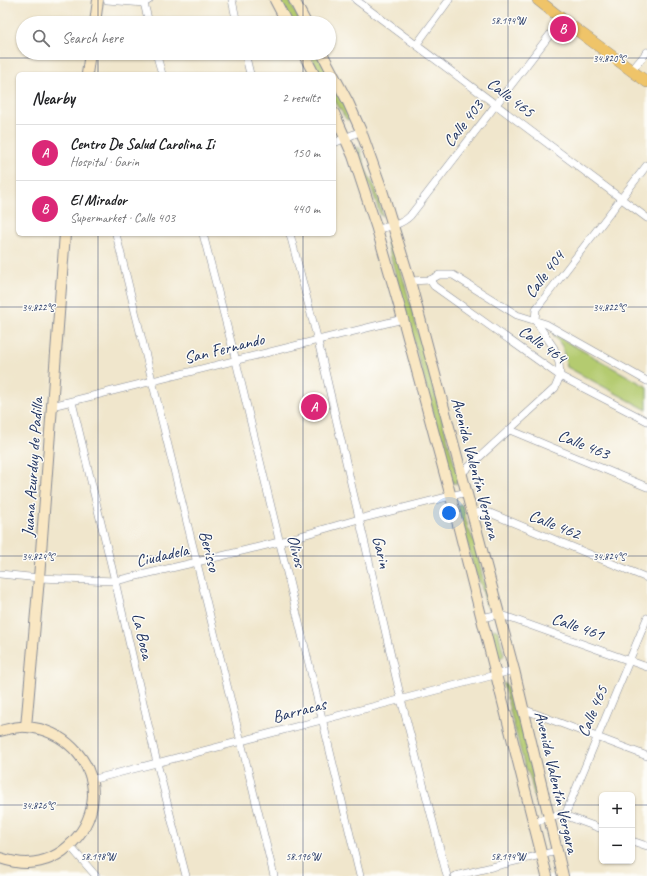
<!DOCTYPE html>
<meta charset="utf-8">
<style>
body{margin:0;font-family:Caveat,sans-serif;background:#f6f6f6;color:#202124}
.controls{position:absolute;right:12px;bottom:12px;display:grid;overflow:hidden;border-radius:6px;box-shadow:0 1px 3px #0004}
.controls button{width:36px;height:36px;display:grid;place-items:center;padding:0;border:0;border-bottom:1px solid #e0e0e0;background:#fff;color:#202124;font:20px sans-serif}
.you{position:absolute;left:449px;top:513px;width:14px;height:14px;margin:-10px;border:3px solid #fff;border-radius:50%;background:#1a73e8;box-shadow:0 0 0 6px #1a73e833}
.badge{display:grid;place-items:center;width:26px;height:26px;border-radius:50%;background:#db2777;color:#fff;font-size:13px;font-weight:700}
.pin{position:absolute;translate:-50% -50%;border:2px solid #fff;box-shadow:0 1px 4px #0006}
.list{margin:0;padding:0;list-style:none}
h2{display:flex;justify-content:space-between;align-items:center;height:52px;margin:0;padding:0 16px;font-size:17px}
h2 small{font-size:13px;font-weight:400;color:#757577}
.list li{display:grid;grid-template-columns:26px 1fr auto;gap:12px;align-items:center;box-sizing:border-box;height:56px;padding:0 16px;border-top:1px solid #e0e0e0}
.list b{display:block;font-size:15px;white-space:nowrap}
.list p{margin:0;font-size:13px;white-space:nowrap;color:#757577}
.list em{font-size:13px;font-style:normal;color:#757577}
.icon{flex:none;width:22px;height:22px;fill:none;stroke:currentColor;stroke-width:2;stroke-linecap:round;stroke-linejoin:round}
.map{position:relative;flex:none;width:647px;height:876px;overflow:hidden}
.search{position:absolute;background:#fff;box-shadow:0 1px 3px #0004;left:16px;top:16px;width:320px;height:44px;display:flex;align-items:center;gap:10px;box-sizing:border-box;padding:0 14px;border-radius:22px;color:#757577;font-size:15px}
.panel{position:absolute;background:#fff;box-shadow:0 1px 3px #0004;left:16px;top:72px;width:320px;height:164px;border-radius:6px}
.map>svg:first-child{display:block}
.green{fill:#b4cb70;stroke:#687d67}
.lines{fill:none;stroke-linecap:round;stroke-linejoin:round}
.street-casing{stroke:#868a95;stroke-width:8}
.secondary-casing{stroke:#868a95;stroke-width:12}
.primary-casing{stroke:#868a95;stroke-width:12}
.street{stroke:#fff;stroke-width:7}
.secondary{stroke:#f9e7c3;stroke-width:10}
.primary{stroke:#efc469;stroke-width:11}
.ticks{fill:none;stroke:#1b2f5e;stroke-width:1;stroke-opacity:0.45}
.labels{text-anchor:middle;stroke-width:3;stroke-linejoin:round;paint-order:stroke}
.street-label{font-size:17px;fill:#1b2f5e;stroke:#fdfcf7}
.ticks-label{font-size:10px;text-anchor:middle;fill:#1b2f5e;stroke:#fdfcf7;stroke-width:3;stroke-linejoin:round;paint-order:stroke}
</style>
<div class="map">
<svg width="647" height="876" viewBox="0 0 647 876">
<rect width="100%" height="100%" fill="#fdfcf7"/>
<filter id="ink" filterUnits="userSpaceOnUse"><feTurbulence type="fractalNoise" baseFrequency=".025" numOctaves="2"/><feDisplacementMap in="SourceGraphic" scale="8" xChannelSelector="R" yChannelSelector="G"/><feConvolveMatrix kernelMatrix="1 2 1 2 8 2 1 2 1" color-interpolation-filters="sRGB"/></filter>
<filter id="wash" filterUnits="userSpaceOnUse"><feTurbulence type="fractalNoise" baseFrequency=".012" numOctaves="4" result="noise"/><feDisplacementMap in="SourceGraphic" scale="16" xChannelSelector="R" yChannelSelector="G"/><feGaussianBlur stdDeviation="0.9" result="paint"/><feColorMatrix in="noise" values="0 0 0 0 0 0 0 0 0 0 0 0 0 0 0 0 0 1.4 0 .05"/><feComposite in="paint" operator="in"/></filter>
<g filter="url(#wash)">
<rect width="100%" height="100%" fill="#f0e6cc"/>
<g class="green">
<path d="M279 0H289L301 23H292Z"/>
<path d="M309 53H317L329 74H320Z"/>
<path d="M334 84 351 116 348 120 346 119 334 99Z"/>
<path d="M357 147 360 148 366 171 376 189 383 216 380 215 373 192 366 180 357 149Z"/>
<path d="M387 236H390L393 241 458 477 457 483H453L452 481 387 243Z"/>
<path d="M553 334 647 387V410L567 367 562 346Z"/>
<path d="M460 504 463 506 468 528 474 541 490 607H487L481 585 474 569 458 507Z"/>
<path d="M494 629 498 631 504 655 501 659 498 657 492 633V631Z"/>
<path d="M504 683 506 684 514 711 522 727 539 802 538 804 536 803 530 777 524 764 503 684Z"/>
</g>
</g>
<g filter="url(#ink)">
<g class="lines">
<defs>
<g id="street">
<path d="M107 0 144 3 149 0"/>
<path d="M232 0 237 23"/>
<path d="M356 0 647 218"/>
<path d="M144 3 149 23"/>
<path d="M417 44 449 0"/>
<path d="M156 53 162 74"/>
<path d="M245 53 250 74"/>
<path d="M632 70 647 52"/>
<path d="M334 143 361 131"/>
<path d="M377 229C388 227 401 225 410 216L562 19"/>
<path d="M116 234 274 876"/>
<path d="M203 234 236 361 360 876"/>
<path d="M290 234 318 341 401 699 447 876"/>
<path d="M430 280 434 286 560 376 647 421"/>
<path d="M410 281 430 280 439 275H453L517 315 546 324 647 381"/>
<path d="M72 402 115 581 157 763 186 876"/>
<path d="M52 406 403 319"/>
<path d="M510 430 647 487"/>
<path d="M462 473 555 388 560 376 559 363 554 348 535 320 536 309 647 165"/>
<path d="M472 514 481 512 490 513 647 578"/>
<path d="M0 574 39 578 115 581 197 562 279 542 359 519 467 492"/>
<path d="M482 618 499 614 647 667"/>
<path d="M523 709 647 756"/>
<path d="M91 780 514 670"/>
<path d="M565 815 647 618"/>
<path d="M533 822 561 814 602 829"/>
<path d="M632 841 647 846"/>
<path d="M70 846 96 876"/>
<path d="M455 876 557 851"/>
</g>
<g id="secondary">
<path d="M275 0 287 23"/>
<path d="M294 0 306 23"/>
<path d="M95 23 98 0"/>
<path d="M303 53 314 74"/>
<path d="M322 53 333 74"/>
<path d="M87 74 90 53"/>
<path d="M334 76 348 102 361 131 381 187 410 281 514 670 563 876"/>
<path d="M334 113 353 156 377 229 403 319 451 497 547 876"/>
<path d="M26 727 39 578 65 234"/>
<path d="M0 731C9 729 18 726 27 727 62 730 93 758 93 795 92 830 63 862 27 863 18 863 9 861 0 858"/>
</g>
<path id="primary" d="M538 0 562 19 647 82"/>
</defs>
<use href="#street" class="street-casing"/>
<use href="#secondary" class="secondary-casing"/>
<use href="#primary" class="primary-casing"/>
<use href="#street" class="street"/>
<use href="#secondary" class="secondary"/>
<use href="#primary" class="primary"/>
</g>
</g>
<path class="ticks" d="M98 0V23M303 0V23M508 0V876M98 53V74M303 53V74M0 58H647M98 234V876M303 234V876M0 307H647M0 556H647M0 805H602M632 805H647"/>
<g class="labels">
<g class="street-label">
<text transform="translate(511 97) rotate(37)" y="6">Calle 465</text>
<text transform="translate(463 123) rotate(-52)" y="6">Calle 403</text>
<text transform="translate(544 274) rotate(-53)" y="6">Calle 404</text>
<text transform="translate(543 344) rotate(35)" y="6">Calle 464</text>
<text transform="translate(224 348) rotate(-14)" y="6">San Fernando</text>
<text transform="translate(584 444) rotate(22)" y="6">Calle 463</text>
<text transform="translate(32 467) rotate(-86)" y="6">Juana Azurduy de Padilla</text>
<text transform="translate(476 468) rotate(75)" y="6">Avenida Valentín Vergara</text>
<text transform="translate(555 524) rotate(22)" y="6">Calle 462</text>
<text transform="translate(210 551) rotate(76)" y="6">Berisso</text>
<text transform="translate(297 551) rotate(76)" y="6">Olivos</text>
<text transform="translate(382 552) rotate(77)" y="6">Garin</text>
<text transform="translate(162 555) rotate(-13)" y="6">Ciudadela</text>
<text transform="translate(578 626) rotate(19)" y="6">Calle 461</text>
<text transform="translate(143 636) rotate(77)" y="6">La Boca</text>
<text transform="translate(299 710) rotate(-15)" y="6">Barracas</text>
<text transform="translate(592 711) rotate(-67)" y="6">Calle 465</text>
<text transform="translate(557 782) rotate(77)" y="6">Avenida Valentín Vergara</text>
</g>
</g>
<g class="ticks-label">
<text x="508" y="24">58.194°W</text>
<text x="609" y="62">34.820°S</text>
<text x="38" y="311">34.822°S</text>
<text x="609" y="311">34.822°S</text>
<text x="38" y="560">34.824°S</text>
<text x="609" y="560">34.824°S</text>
<text x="38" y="809">34.826°S</text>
<text x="98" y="860">58.198°W</text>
<text x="303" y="860">58.196°W</text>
<text x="508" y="860">58.194°W</text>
</g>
</svg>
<div class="controls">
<button>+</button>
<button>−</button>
</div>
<div class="you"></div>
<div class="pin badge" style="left:314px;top:407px">A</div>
<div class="pin badge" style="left:563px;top:29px">B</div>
<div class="search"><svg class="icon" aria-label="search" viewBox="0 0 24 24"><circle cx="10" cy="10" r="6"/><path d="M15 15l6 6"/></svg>Search here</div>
<section class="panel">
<h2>Nearby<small>2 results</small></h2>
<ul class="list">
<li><span class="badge">A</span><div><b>Centro De Salud Carolina Ii</b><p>Hospital · Garin</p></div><em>150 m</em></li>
<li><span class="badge">B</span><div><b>El Mirador</b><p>Supermarket · Calle 403</p></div><em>440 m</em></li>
</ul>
</section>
</div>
